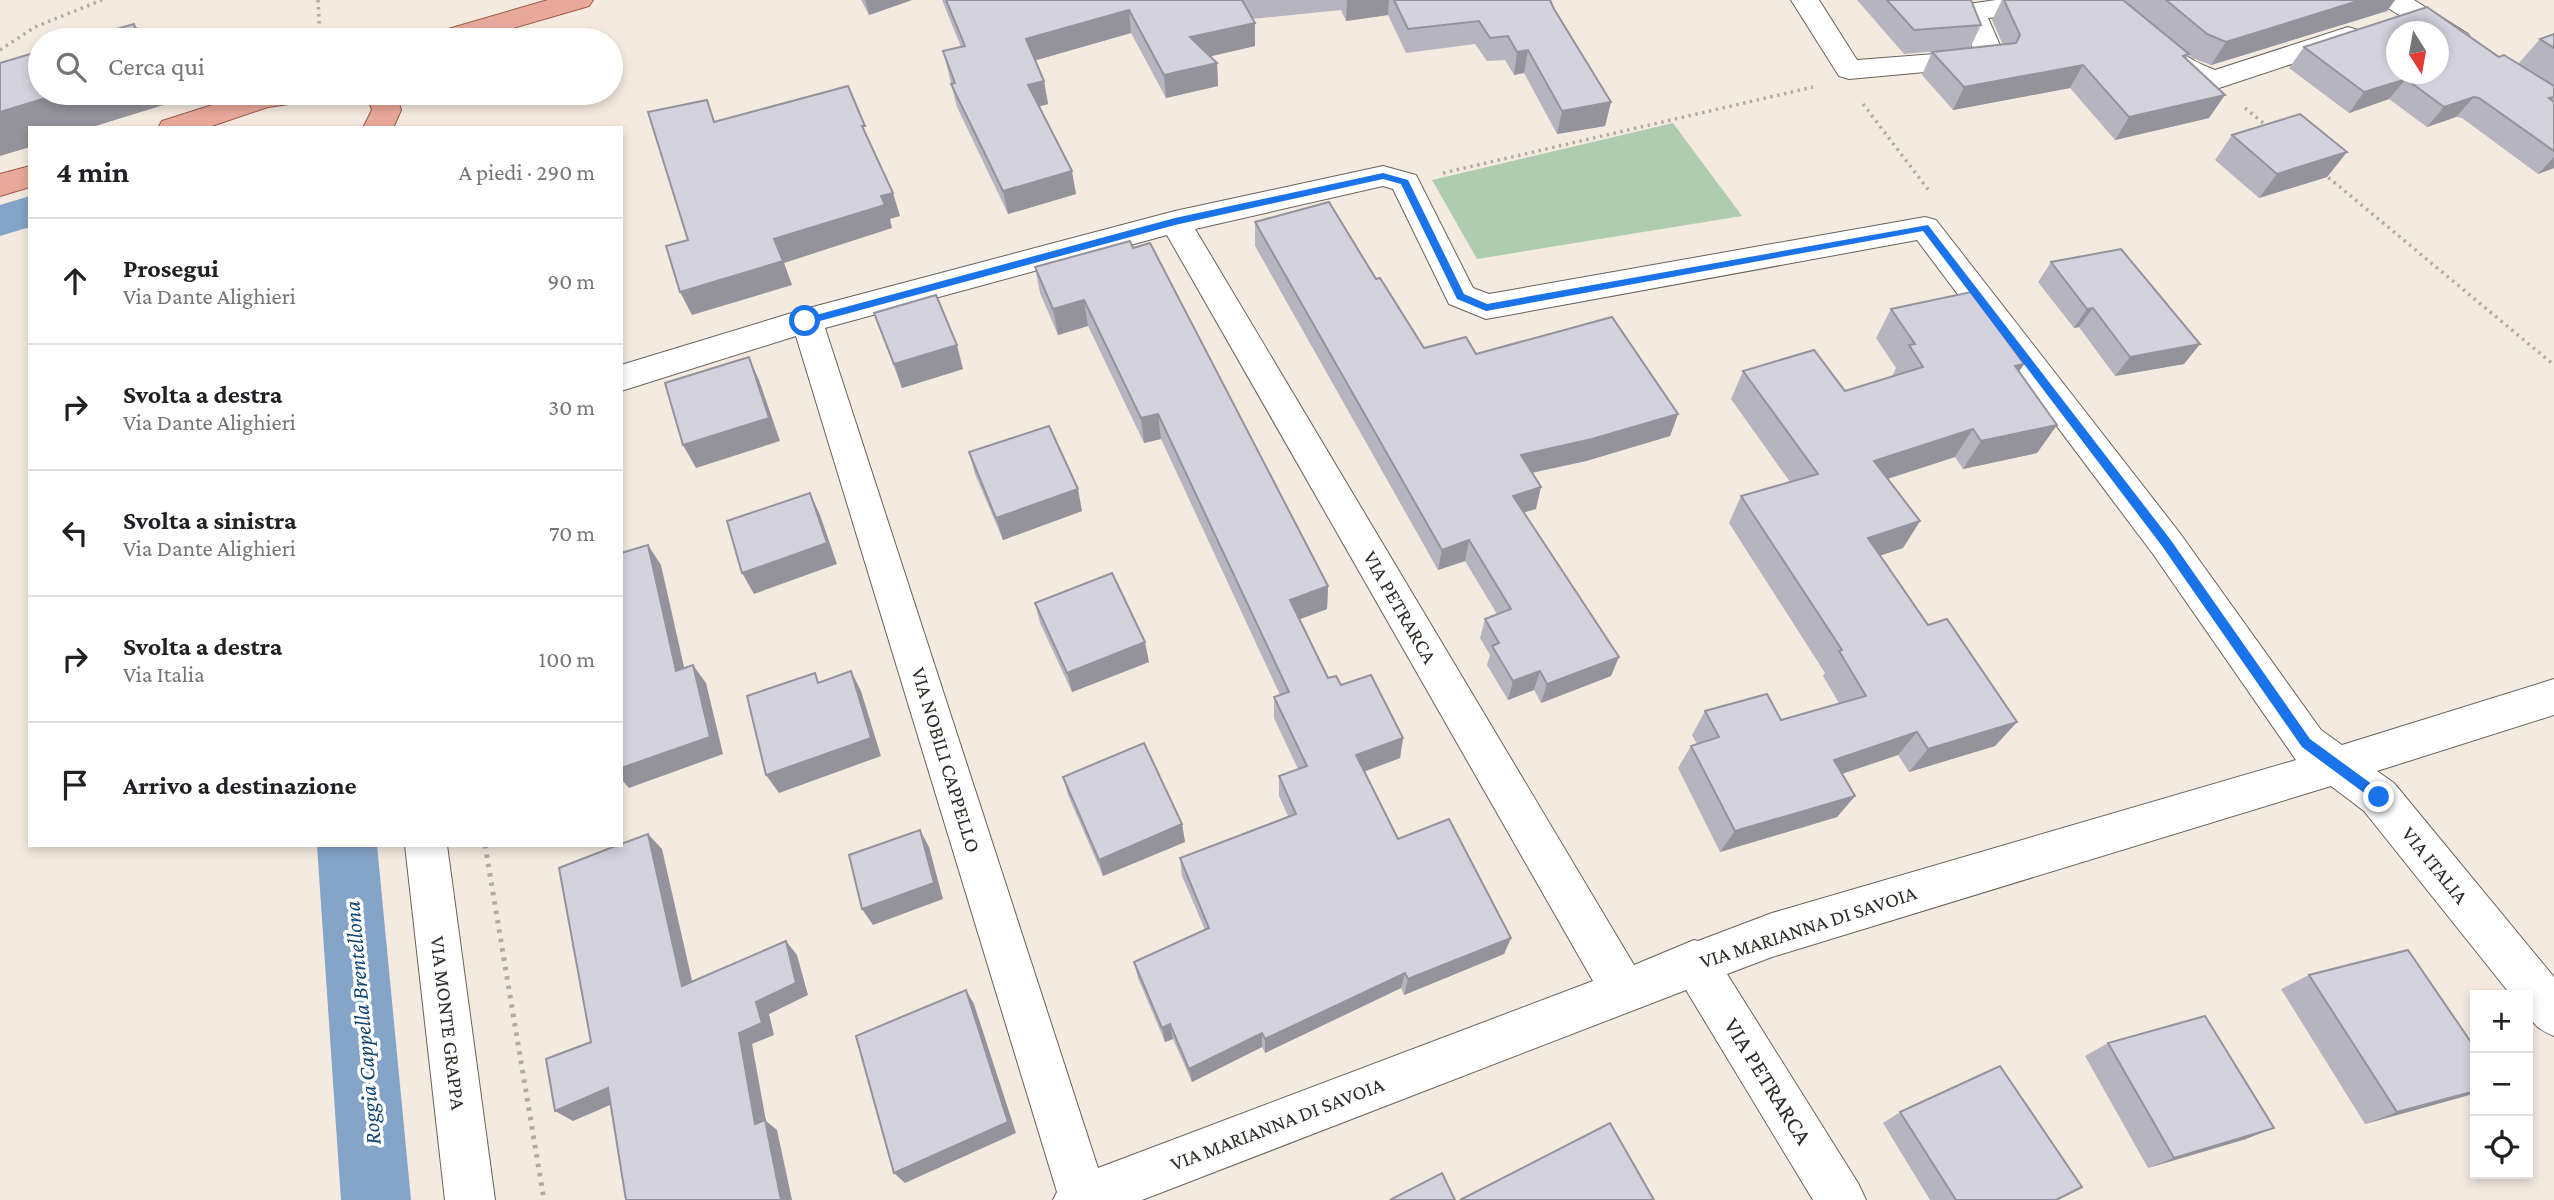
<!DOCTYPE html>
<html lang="it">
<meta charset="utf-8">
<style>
body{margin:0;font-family:"Crimson Pro",serif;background:#f2f2f2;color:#202124}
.controls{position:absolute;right:21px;bottom:21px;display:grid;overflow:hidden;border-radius:0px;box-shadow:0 4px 10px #0003}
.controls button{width:63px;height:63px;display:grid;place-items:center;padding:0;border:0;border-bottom:2px solid #e0e0e0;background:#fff;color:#202124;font:35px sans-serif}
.compass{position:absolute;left:2386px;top:21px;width:63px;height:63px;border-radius:50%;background:#fff;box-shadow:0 4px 10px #0003;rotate:169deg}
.stop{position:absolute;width:21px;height:21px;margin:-16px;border:5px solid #1a73e8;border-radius:50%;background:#fff}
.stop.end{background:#1a73e8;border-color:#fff;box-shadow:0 2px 7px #0008}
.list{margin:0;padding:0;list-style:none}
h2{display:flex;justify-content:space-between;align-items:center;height:91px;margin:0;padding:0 28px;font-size:30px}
h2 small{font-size:23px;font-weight:400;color:#757577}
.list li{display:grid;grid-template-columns:46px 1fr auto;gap:21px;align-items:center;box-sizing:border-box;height:126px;padding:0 28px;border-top:2px solid #e0e0e0}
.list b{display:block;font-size:26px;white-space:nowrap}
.list p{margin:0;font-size:23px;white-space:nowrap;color:#757577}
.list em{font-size:23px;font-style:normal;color:#757577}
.icon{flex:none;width:38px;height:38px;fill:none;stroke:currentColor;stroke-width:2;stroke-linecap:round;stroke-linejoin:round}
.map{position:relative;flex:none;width:2554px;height:1200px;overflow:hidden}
.search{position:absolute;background:#fff;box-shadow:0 4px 10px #0003;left:28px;top:28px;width:595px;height:77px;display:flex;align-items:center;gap:18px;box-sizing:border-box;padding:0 24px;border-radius:38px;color:#757577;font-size:26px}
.panel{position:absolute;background:#fff;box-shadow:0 4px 10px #0003;left:28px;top:126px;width:595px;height:721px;border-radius:0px}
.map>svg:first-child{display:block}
.green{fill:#aecdb0}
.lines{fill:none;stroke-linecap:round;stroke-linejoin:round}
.canal{fill:#84a5c8;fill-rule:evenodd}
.minor-casing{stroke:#696259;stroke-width:2}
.major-casing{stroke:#9e5947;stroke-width:2}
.path-far1{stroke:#b2aba3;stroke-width:3.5;stroke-dasharray:2.5 4.5;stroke-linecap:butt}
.path{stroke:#b2aba3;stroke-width:5;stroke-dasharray:3.5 6;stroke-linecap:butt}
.minor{fill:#fff;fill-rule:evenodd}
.major{fill:#e8a99a;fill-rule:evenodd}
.wall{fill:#b6b5bf}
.shaded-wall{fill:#94939b}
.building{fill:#d4d2de;stroke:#94939b;stroke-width:2;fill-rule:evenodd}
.route{fill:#1a73e8}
.labels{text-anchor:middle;stroke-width:7;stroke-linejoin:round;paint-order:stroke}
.street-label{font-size:21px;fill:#312d2a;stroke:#fff}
.water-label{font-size:23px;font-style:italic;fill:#124571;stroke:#fff}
.near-street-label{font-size:24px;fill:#312d2a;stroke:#fff}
</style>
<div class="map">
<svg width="2554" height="1200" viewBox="0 0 2554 1200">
<rect width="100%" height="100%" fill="#f4eae0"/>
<path class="green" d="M1673 123 1742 216 1477 259 1432 180Z"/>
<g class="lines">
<g class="canal">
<path d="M30 196V227L0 236V205Z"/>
<path d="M317 845H377L411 1200H341Z"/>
</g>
<defs>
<g id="minor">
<path d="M1791 0H1819L1857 60 1974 51 1957 11 1961 5 1996 0H2062L2064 3 2060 9 2050 11 1988 18 2006 59 2002 65 1849 79 1839 76Z"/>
<path d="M2381 0H2414L2468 34 2472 40 2468 46C2456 49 2449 47 2438 40V32H2425L2385 6Z"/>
<path d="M2348 27 2358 30 2362 36 2358 42 2213 90 2171 72 2148 51 2152 45C2171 40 2178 52 2193 60 2200 64 2208 67 2215 70Z"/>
<path d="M1383 166 1416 175 1473 288 1489 294 1925 217 1936 220 2179 532 2321 730 2342 745 2554 679V715L2377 771 2394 783 2554 977V1036C2532 1027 2528 1019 2528 995H2511L2364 811 2331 786 1772 957 1727 974 1858 1183 1866 1200H1813L1686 990 1142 1200H1053L1057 1192 796 336 621 391V365L805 309 1175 211ZM1383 186 1393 189 1449 304 1486 319 1917 240 2153 554 2296 760 1772 913 1698 941 1694 940 1634 965 1195 229ZM1167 235 1593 981 1098 1168 825 328Z"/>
<path d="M405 845H447L495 1200H445Z"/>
</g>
<g id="major">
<path d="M548 0H593L589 6 472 40H427L431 34Z"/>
<path d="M250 93 315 94 310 101 268 107 206 128H158L162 121Z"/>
<path d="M366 93H396L401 110 393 128H363L372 110Z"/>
<path d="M30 166V187L0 196V174Z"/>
</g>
</defs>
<use href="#minor" class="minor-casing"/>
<use href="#major" class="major-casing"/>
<g class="path-far1">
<path d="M318 0 320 40"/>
<path d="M0 50 35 27 102 0"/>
<path d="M1863 104 1930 192"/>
<path d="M2245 108 2268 127"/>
<path d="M1443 173 1813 87"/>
<path d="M2323 173 2554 365"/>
</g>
<path class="path" d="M485 845 544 1200"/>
<use href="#minor" class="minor"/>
<use href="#major" class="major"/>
</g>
<g class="wall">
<path d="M861 0H912L869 15Z"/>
<path d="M942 0H1550L1554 9 1611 102 1605 126 1557 134 1524 73 1514 75 1505 60 1487 61 1475 44 1406 53 1388 15 1346 21 1341 10 1252 19 1255 46 1210 56 1217 63 1218 86 1166 98 1131 33 1035 60 1044 81 1048 104 1039 107 1076 194 1008 214 957 107 943 51 961 47Z"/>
<path d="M1857 0H1971L1981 25 1970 48 2003 45 1992 20 2002 0H2123L2146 19 2124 0H2395L2387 11 2211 65 2192 58 2189 55 2186 59 2209 118 2115 140 2070 88 1953 110 1922 75 1932 52 1949 50 1904 54Z"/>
<path d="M2554 34V168L2538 174 2462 118 2456 117 2427 127 2389 99 2349 113 2289 68 2304 47 2499 57 2518 64 2540 39Z"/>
<path d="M2232 135 2347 152 2327 177 2259 198 2215 160Z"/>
<path d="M1255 222 1376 279 1424 348 1476 354 1678 414 1670 436 1586 461 1532 473 1536 509 1524 512 1611 676 1541 703 1534 690 1508 700 1487 665 1490 655 1480 638 1485 619 1497 614 1465 561 1438 570 1255 246Z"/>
<path d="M1133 248 1328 586 1327 609 1299 619 1328 678 1341 685 1403 738 1400 758 1364 772 1398 839 1511 938 1504 954 1404 995 1401 988 1265 1053 1262 1047 1192 1082 1173 1039 1165 1042 1138 978 1134 962 1205 930 1182 876 1180 858 1288 816 1279 796V776L1298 769 1274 718V697L1280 695 1161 439 1144 443 1088 326 1058 335 1040 293 1035 267Z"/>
<path d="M2051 262 2200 344 2184 364 2115 376 2079 327 2074 328 2038 282Z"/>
<path d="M1891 309 2024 364 2019 371 2057 425 2037 453 1963 469 1955 457 1888 479 1920 521 1903 548 1880 555 1928 625 2017 722 1995 746 1909 772 1898 755 1842 774 1855 796 1837 817 1720 852 1678 768 1691 746 1697 744 1692 735 1705 711 1781 720 1839 703 1823 676 1825 673 1729 523 1741 496 1790 482 1731 399 1743 371 1845 391 1894 376 1893 374 1896 368 1876 338Z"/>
<path d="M874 313 963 369 902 388Z"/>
<path d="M969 452 1082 511 1003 540 975 474Z"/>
<path d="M1035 603 1149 662 1072 692 1040 623Z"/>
<path d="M1063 777 1182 824 1185 842 1103 876 1068 795Z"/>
<path d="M2309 975 2475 1048V1093L2365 1124 2281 989Z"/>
<path d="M2108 1043 2246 1139 2148 1168 2085 1056Z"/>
<path d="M1900 1112 2056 1200H1930L1883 1123Z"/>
</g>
<g class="shaded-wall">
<path d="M865 0H912L869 15Z"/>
<path d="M1347 0H1389L1388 15 1346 21Z"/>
<path d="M2361 0H2395L2387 11 2211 65 2226 42Z"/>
<path d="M1129 10 1131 33 1030 62 1026 39Z"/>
<path d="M1255 23V46L1191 61 1190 37Z"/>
<path d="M134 24 147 40H137Z"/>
<path d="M1528 50 1524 73 1514 75 1517 52Z"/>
<path d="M1217 63 1218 86 1166 98 1164 75Z"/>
<path d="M2083 65 2070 88 1953 110 1964 87Z"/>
<path d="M2406 79 2389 99 2349 113 2364 92Z"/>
<path d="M1044 81 1048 104 1032 108 1028 85Z"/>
<path d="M62 93H168L170 103 89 128H30V147L0 156V112Z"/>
<path d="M2225 95 2209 118 2115 140 2129 117Z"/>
<path d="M2474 97 2456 117 2427 127 2444 107Z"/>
<path d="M1611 102 1605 126 1557 134 1562 111Z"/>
<path d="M2347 152 2327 177 2259 198 2277 174Z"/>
<path d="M2554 157V168L2538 174Z"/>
<path d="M1072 171 1076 194 1008 214 1003 191Z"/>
<path d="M893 193 900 216 890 219 892 228 784 263 792 285 692 315 680 292 774 239 881 196Z"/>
<path d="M1084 300 1088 326 1058 335 1053 309Z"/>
<path d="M2093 308 2079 327 2074 328 2087 309Z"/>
<path d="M2200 344 2184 364 2115 376 2130 357Z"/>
<path d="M957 345 963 369 902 388 894 364Z"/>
<path d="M749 357 759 380 780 441 696 468 683 445Z"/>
<path d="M2024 364 2005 393 2015 366Z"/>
<path d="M1158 414 1161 439 1144 443 1141 418Z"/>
<path d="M1678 414 1670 436 1586 461 1516 476 1521 455Z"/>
<path d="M2057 425 2037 453 1963 469 1981 441Z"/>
<path d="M1973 429 1955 457 1858 488 1874 461Z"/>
<path d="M1541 487 1536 509 1508 517 1513 496Z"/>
<path d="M1078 489 1082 511 1003 540 996 518Z"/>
<path d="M810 493 820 515 837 564 754 594 742 573Z"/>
<path d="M1920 521 1903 548 1852 565 1868 538Z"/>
<path d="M1469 540 1465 561 1438 570 1442 550Z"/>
<path d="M648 545 661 565 689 689 676 671Z"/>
<path d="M1328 586 1327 609 1290 623V600Z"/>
<path d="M1145 642 1149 662 1072 692 1067 673Z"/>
<path d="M1619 657 1611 676 1541 703 1547 684Z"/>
<path d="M693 665 706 683 723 754 629 788 621 779V768Z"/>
<path d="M851 671 861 691 881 756 779 793 766 775Z"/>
<path d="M1540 671 1534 690 1508 700 1513 681Z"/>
<path d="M2017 722 1995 746 1909 772 1928 749Z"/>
<path d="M1917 732 1898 755 1817 782 1834 760Z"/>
<path d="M1403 738 1400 758 1354 775 1356 755Z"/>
<path d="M1855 796 1837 817 1720 852 1735 831Z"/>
<path d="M1182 824 1185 842 1103 876 1099 860Z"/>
<path d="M920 830 929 847 943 899 873 925 862 909Z"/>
<path d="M648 834 662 849 696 998 682 986Z"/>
<path d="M1511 938 1504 954 1404 995 1408 979Z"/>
<path d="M786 941 797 955 808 995 769 1014 774 1035 752 1044 766 1121 777 1130 792 1200H781L755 1124 739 1033 756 1002Z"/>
<path d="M1405 973 1401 988 1265 1053V1039Z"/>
<path d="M966 990 974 1004 1016 1133 905 1183 894 1173Z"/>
<path d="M1170 1024 1173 1039 1165 1042 1162 1028Z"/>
<path d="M1262 1033V1047L1192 1082 1189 1069Z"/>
<path d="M608 1088 624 1099 573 1121 555 1111Z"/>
<path d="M2475 1091V1093L2466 1096 2365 1124 2397 1112Z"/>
<path d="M2274 1128 2246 1139 2148 1168 2174 1158Z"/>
</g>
<g class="building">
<path d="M946 0H1242L1255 23 1190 37 1217 63 1164 75 1129 10 1026 39 1044 81 1028 85 1072 171 1003 191 951 84 955 83 943 51 965 46Z"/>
<path d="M1394 0H1550L1554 9 1611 102 1562 111 1528 50 1517 52 1508 36 1490 38 1479 21 1408 29Z"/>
<path d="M1887 0H1971L1981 25 1914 30Z"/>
<path d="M2004 0H2123L2189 54 2183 56 2225 95 2129 117 2083 65 1964 87 1932 52 2016 43 2020 35Z"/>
<path d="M2166 0H2361L2226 42 2207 34Z"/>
<path d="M2427 7 2499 57 2504 55 2554 86V97L2549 98 2554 102V151L2479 98 2474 97 2444 107 2406 79 2364 92 2304 47ZM2397 32H2439V74H2397Z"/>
<path d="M134 24 137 40H78Z"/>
<path d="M2554 34V48L2540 39Z"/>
<path d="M40 51V93H62L0 112V63Z"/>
<path d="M848 86 865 126H862L893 193 881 196 885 205 774 239 783 261 680 292 666 246 688 240 648 112 707 100 714 122Z"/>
<path d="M2300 114 2347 152 2277 174 2232 135Z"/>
<path d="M1329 202 1376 279 1380 278 1424 348 1466 337 1476 354 1612 317 1678 414 1592 439 1521 455 1541 487 1513 496 1619 657 1547 684 1540 671 1513 681 1492 646 1499 643 1485 619 1511 609 1469 540 1442 550 1255 222Z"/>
<path d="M1130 241 1133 248 1150 243 1328 586 1290 600 1328 678 1336 676 1341 685 1371 675 1403 738 1356 755 1398 839 1449 819 1511 938 1408 979 1405 973 1265 1039 1262 1033 1189 1069 1170 1024 1162 1028 1134 962 1209 928 1180 858 1296 814 1279 776 1307 766 1274 697 1289 692 1158 414 1141 418 1084 300 1053 309 1035 267Z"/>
<path d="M2121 249 2200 344 2130 357 2093 308 2087 309 2051 262Z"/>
<path d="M1971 292 2024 364 2015 366 2057 425 1981 441 1973 429 1874 461 1920 521 1868 538 1928 625 1947 619 2017 722 1928 749 1917 732 1834 760 1855 796 1735 831 1691 746 1719 737 1705 711 1767 694 1781 720 1866 696 1839 651 1842 650 1741 496 1818 474 1743 371 1814 350 1845 391 1923 367 1909 345 1915 344 1891 309Z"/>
<path d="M936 295 957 345 894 364 874 313Z"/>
<path d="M749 357 769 418 683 445 665 383Z"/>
<path d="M1049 426 1078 489 996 518 969 452Z"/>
<path d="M810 493 827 543 742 573 727 521Z"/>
<path d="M648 545 676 671 693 665 710 737 621 768V553Z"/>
<path d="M1112 573 1145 642 1067 673 1035 603Z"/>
<path d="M851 671 871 738 766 775 747 696 815 673 818 683Z"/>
<path d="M1144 743 1182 824 1099 860 1063 777Z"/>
<path d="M920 830 934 883 862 909 849 855Z"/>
<path d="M648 834 682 986 786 941 796 983 756 1002 762 1023 739 1033 755 1124 765 1120 781 1200H626L608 1088 555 1111 546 1059 591 1042 559 868 618 845H621V844Z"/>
<path d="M2408 950 2475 1048V1091L2397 1112 2309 975Z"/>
<path d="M966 990 1008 1122 894 1173 856 1036Z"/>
<path d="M2205 1016 2274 1128 2174 1158 2108 1043Z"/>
<path d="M2000 1066 2082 1187 2056 1200H1956L1900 1112Z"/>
<path d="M1610 1123 1654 1200H1460Z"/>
<path d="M1442 1173 1455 1200H1390Z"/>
</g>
<path class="route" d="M1383 173 1408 180 1464 294 1487 304 1928 225 2170 539 2310 739 2384 793V801H2375L2302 747 2162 546 1923 231 1486 311 1457 299 1401 184 1383 179 1175 225 805 325 800 321 805 318 1175 218Z"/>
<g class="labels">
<g class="street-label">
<text transform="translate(1400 607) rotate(60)" y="7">VIA PETRARCA</text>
<text transform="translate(946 760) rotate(73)" y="7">VIA NOBILI CAPPELLO</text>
<text transform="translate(2435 865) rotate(51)" y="7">VIA ITALIA</text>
<text transform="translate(1808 927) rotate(-18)" y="7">VIA MARIANNA DI SAVOIA</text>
<text transform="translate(448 1023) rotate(83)" y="7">VIA MONTE GRAPPA</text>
<text transform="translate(1277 1124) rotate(-21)" y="7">VIA MARIANNA DI SAVOIA</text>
</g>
<g class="water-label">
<text transform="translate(362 1023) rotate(-95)" y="8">Roggia Cappella Brentellona</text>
</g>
<g class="near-street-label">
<text transform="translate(1768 1081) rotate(58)" y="8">VIA PETRARCA</text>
</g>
</g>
</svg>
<div class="controls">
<button>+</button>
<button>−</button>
<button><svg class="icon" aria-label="locate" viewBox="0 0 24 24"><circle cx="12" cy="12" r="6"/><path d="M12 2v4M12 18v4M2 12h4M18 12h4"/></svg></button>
</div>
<svg class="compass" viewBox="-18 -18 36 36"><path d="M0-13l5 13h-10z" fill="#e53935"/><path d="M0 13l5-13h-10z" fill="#757577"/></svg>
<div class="stop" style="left:805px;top:321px"></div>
<div class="stop end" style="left:2379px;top:797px"></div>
<div class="search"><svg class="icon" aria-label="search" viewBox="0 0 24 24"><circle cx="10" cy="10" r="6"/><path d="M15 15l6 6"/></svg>Cerca qui</div>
<section class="panel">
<h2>4 min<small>A piedi · 290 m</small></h2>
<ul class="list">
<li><svg class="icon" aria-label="ahead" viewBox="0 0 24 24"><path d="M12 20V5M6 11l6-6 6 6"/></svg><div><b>Prosegui</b><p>Via Dante Alighieri</p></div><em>90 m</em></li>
<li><svg class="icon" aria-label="right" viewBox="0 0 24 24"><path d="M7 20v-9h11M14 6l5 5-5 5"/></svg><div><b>Svolta a destra</b><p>Via Dante Alighieri</p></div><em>30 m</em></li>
<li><svg class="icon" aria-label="left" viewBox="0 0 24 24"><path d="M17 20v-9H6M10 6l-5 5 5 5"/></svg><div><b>Svolta a sinistra</b><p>Via Dante Alighieri</p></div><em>70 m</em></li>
<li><svg class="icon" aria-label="right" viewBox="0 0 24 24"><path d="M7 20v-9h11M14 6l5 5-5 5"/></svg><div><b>Svolta a destra</b><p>Via Italia</p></div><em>100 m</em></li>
<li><svg class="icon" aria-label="arrive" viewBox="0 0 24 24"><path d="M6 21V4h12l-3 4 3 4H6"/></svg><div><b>Arrivo a destinazione</b></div></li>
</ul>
</section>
</div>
